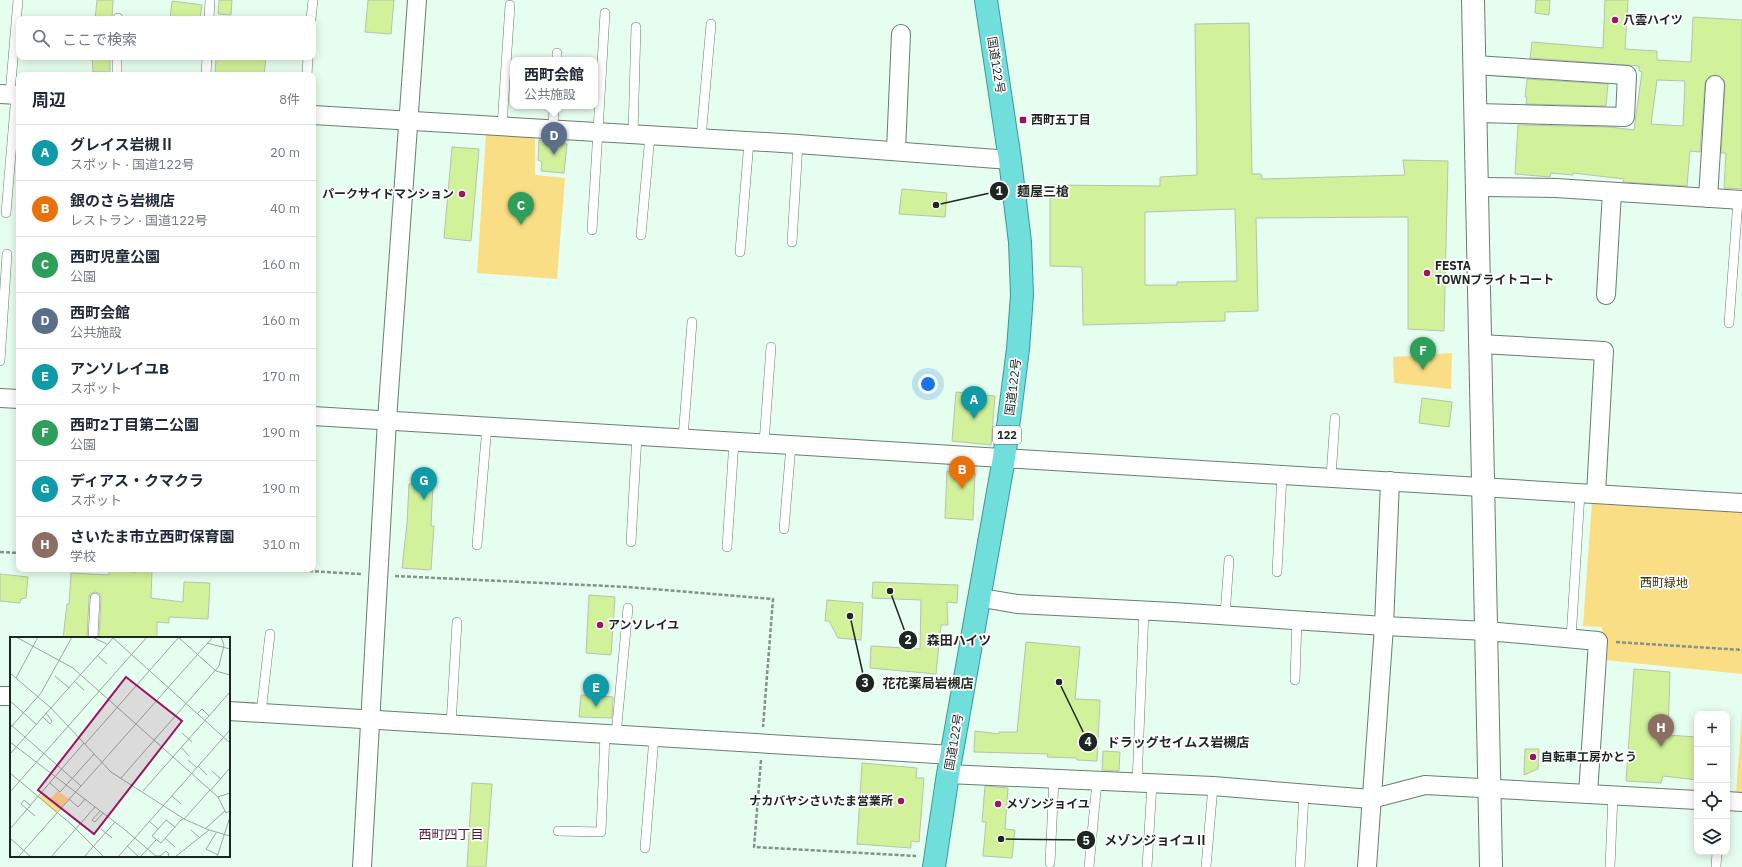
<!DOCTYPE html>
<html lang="ja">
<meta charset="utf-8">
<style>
body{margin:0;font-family:"IBM Plex Sans","Noto Sans JP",sans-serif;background:#f2f2f3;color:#1f2937}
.controls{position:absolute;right:12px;bottom:12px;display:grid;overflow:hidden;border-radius:8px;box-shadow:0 2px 10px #0003}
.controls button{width:36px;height:36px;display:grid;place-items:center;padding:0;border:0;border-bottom:1px solid #e0e1e3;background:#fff;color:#1f2937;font:20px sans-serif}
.you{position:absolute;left:928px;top:384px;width:14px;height:14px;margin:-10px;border:3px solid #fff;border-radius:50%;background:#1a73e8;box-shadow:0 0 0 6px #1a73e833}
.badge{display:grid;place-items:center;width:26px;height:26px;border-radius:50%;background:#111827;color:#fff;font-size:13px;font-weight:700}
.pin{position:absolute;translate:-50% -33px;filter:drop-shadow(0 1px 2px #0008)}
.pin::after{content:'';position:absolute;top:21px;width:14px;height:12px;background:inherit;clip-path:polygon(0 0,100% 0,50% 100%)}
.popup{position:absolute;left:510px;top:57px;width:88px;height:52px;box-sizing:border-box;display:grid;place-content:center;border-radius:8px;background:#fff;filter:drop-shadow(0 1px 3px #0005);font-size:13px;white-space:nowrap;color:#747a83}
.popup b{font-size:15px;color:#1f2937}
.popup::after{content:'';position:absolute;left:50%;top:100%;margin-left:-8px;border:8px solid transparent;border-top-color:#fff}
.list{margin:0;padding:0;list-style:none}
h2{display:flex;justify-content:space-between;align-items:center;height:52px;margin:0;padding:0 16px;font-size:17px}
h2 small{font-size:13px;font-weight:400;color:#747a83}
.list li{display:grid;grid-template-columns:26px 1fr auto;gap:12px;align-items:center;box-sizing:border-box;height:56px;padding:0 16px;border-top:1px solid #e0e1e3}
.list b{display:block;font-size:15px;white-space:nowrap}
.list p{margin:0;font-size:13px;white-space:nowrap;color:#747a83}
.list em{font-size:13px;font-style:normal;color:#747a83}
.icon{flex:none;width:22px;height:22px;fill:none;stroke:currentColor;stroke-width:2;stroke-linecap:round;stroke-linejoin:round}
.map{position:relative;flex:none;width:1742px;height:867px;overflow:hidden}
.search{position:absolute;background:#fff;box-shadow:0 2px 10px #0003;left:16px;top:16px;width:300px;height:44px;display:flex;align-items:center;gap:10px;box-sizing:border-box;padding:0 14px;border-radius:8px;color:#747a83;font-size:15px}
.panel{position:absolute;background:#fff;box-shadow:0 2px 10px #0003;left:16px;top:72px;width:300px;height:500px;border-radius:8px}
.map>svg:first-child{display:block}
.green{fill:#fade86}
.building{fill:#d1f19b;stroke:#b9c2ac;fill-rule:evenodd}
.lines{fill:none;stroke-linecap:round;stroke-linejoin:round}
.service-casing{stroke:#687e70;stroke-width:10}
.minor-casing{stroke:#687e70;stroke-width:20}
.tertiary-casing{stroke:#687e70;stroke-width:24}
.trunk-casing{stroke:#3c9893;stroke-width:24}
.path{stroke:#829389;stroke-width:2.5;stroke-dasharray:4 2;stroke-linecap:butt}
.service{stroke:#fff;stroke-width:9}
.minor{stroke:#fff;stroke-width:18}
.tertiary{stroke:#fff;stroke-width:22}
.trunk{stroke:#70deda;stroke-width:22}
.poi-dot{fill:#9d1362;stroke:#fff;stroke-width:1.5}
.labels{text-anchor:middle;stroke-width:3.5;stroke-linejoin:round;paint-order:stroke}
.shield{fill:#fff;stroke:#616763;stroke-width:1}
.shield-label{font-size:11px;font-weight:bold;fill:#1d2620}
.poi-label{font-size:12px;font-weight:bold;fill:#1d2620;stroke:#fff;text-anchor:start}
.street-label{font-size:12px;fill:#1d2620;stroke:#fff}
.park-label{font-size:12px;fill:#3b3007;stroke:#fff}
.neighbourhood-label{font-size:13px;fill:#551636;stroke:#fff}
.inset-road{fill:none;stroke:#96a89c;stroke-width:1}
.view{fill:#9d1362;fill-opacity:0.15;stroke:#9d1362;stroke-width:2}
.inset-edge{fill:none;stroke:#1d2620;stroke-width:2}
.leader{fill:none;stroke:#1d2620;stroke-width:1.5}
.callout-dot{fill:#1d2620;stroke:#fff;stroke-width:1.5}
.mark-label{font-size:12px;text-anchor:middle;font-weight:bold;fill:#fff}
.callout-label{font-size:13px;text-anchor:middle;font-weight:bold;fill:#1d2620;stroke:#fff;stroke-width:3.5;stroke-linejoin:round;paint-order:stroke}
</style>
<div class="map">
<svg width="1742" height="867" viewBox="0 0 1742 867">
<rect width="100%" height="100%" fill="#e6feef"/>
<g class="green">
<path d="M486 134 535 137V175L565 178 557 279 477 273Z"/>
<path d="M1452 353 1451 389 1394 383 1393 357Z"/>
<path d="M1592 501 1742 512V674L1604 660 1602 627 1583 626Z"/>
<path d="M1742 711V794H1736Z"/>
</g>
<g class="building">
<path d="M97 0H113L112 19H95Z"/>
<path d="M219 0H232L231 15 218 14Z"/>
<path d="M368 0H394L391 34 365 32Z"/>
<path d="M1536 0H1550L1549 15 1535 13Z"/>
<path d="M1605 0H1628L1625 49 1657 51V60L1691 62 1693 17 1742 20V189L1724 188 1726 153H1721L1725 86 1724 80 1716 75 1710 76 1705 84 1700 152 1690 151 1687 186 1623 182 1624 179 1573 173V175L1551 173 1550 177 1515 174 1518 125 1609 127 1634 130 1642 72 1639 71V66L1530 58 1532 42 1603 48ZM1657 80 1685 81 1683 126 1651 124Z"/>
<path d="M172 1 202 5 200 19H170Z"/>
<path d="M1249 23 1252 174H1261L1262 179 1405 175 1403 160 1448 161 1444 331 1408 329V217L1256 218 1258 311 1225 312V321L1083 325 1082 267 1050 266V185L1160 186V177L1197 175 1195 24ZM1235 209 1237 281 1177 282V285H1145V212Z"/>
<path d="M92 57H110V72H93Z"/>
<path d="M216 57H266L264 75H215Z"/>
<path d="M1527 79 1608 84 1606 106 1526 104 1527 97H1525Z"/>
<path d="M539 140 567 144 564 173 541 171 542 162 538 160Z"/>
<path d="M452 147 479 149 471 241 444 238Z"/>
<path d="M902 189 947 193 945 217 899 214Z"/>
<path d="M956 392 995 396 991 445 952 441Z"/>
<path d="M1422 398 1452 402 1449 427 1419 423Z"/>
<path d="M947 471 975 473 973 520 945 518Z"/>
<path d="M409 484H433L431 526H434L431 570 402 568 407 524Z"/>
<path d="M136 569 152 570 151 598 183 602 184 582 210 583 208 619 169 617V623L157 622V638H99L101 598 99 593 95 592 90 594 89 598 87 638H63L67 604H69L71 573 109 575V570L136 572Z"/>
<path d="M0 574 28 577 26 598 21 599 20 603 0 601Z"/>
<path d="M873 582 958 585 957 603 947 602 948 625H941L936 674 870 668 871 646 920 649 921 600 872 598Z"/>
<path d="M589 595 615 597 611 655 586 653Z"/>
<path d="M827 600 863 603 861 640 838 638 829 621H825Z"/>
<path d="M1026 642 1080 647 1075 699 1100 700 1097 761 1077 760V758L1047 757 1048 754 974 752 975 731 999 734V732H1017Z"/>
<path d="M1634 669 1670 672 1668 735 1697 737V780L1663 776 1661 783 1626 781Z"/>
<path d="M581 695 613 697 612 718 579 717Z"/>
<path d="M1525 749H1539L1538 769 1524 775Z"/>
<path d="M1103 751 1120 752 1119 771 1102 770Z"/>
<path d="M862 763 917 768 916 778H924L919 842 911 841V848L857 844Z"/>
<path d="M472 783 492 784 486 867H467Z"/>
<path d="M985 786 1008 788 1005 829 1015 830 1012 858 983 856 986 822H982Z"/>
</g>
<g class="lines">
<defs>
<g id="service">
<path d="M118 19V18"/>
<path d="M209 19 210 0"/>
<path d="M311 19 313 0"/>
<path d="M557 60V53"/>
<path d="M117 75V57"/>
<path d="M206 75 207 57"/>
<path d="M307 75 308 57"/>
<path d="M10 94 18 0"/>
<path d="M502 126 510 5"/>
<path d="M553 129 554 106"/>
<path d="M633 134 636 27"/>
<path d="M701 138 711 24"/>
<path d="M6 213 16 95"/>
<path d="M592 230 605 13"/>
<path d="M641 235 650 135"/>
<path d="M792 242 798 144"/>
<path d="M740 252 749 141"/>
<path d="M1729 323 1738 200"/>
<path d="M0 361 7 254"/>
<path d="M683 438 692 322"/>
<path d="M764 443 771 347"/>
<path d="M1331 477 1335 418"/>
<path d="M784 529 791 445"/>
<path d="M631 542 637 435"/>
<path d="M477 545 487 426"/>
<path d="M727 547 734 441"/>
<path d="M1277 572 1282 474"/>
<path d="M1225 615 1229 560"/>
<path d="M93 638 95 598"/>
<path d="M1571 639 1580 493"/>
<path d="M1295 680 1297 620"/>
<path d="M261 713 270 634"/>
<path d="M451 725 457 622"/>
<path d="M616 735 628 608"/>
<path d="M1137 783 1144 610"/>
<path d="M558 831 601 832 605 734"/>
<path d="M645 848 654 737"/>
<path d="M1050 863 1054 779"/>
<path d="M1089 867 1097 781"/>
<path d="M1147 867 1152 783"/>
<path d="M1206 867 1213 786"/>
<path d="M1300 867 1304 794"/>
<path d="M1610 867 1613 795"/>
<path d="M1716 867 1717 852"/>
</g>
<g id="minor">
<path d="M1475 65 1627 75 1625 117 1476 113"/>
<path d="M0 94 19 95"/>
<path d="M313 115 798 144 1010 160"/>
<path d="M896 150 901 34"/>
<path d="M1477 187 1556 188 1742 200"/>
<path d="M1708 198 1715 85"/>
<path d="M1606 295 1612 192"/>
<path d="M1481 344 1604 351 1596 494"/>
<path d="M0 398 19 399"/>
<path d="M313 416 1742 503"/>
<path d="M980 596 988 599 1017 604 1173 612 1384 626 1487 631 1598 641 1588 794"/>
<path d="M0 696H11"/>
<path d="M229 711 952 755"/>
<path d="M948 774 1213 786 1371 799 1425 785 1697 800"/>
<path d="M1727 801 1742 802"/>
<path d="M362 867 387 420 417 0"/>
<path d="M1367 867 1384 626 1390 481"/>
</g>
<path id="tertiary" d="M1473 0 1491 867"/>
<path id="trunk" d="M934 867 948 774 1004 458 1018 349 1022 295 1020 242 1010 160 986 0"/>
</defs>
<use href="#service" class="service-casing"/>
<use href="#minor" class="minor-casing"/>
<use href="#tertiary" class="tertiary-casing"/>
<use href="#trunk" class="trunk-casing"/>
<g class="path">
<path d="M0 552 19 553"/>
<path d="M273 569 361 574"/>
<path d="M395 576 628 587 773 599 763 727"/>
<path d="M1616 642 1742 650"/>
<path d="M761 760 754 847 916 856"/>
</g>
<use href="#service" class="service"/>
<use href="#minor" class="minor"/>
<use href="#tertiary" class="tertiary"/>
<use href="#trunk" class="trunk"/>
</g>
<g class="poi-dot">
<circle cx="1615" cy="20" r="4"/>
<rect x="1019" y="116" width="8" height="8" rx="2"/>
<circle cx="462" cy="194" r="4"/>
<circle cx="1427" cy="273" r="4"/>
<circle cx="600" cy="625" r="4"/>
<circle cx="1533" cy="757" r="4"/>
<circle cx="901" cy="801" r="4"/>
<circle cx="998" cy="804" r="4"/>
</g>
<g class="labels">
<rect class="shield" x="993" y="426" width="28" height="18" rx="3"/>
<g class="shield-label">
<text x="1007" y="439">122</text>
</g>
<g class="poi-label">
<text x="1623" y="24">八雲ハイツ</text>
<text x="1031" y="124">西町五丁目</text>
<text x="454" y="198" text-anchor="end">パークサイドマンション</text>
<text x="1435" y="270">FESTA<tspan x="1435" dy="14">TOWNブライトコート</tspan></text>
<text x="608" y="629">アンソレイユ</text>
<text x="1541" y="761">自転車工房かとう</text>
<text x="893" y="805" text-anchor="end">ナカバヤシさいたま営業所</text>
<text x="1006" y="808">メゾンジョイユ</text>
</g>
<g class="street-label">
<text transform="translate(996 65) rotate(81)" y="4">国道122号</text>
<text transform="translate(1013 387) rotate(-83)" y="4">国道122号</text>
<text transform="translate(954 742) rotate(-80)" y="4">国道122号</text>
</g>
<g class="park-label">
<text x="1664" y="587">西町緑地</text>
</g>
<g class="neighbourhood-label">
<text x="451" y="839">西町四丁目</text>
</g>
</g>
<g transform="translate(10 637)">
<rect width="220" height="220" fill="#e6feef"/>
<path d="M48 154 59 162 46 176 29 160 33 156 40 162Z" fill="#fade86"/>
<path class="inset-road" d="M6 0 63 31 208 160 220 156M82 0 97 7M102 0 220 106M168 0 206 34 220 38M197 6 220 12M87 18 97 27M0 36 41 71 101 135 174 182 199 193 220 199M45 39 59 51M6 41 28 0M64 44 74 53M0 64 26 87M187 77 192 72 199 79M33 80 40 87 42 84 36 76M0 87 71 149M0 91 31 56 62 0M172 96 182 105M0 105 114 192 147 220M75 107 169 0M171 110 179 119M0 117 104 0M178 123 187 131M188 129 197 138M202 134 211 142M0 136 61 187 94 220M111 141 209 29 214 8 211 0M40 146 50 155 84 117M133 154 220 55M200 154 220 131M0 155 137 0M162 159 171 167M208 160 216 176 220 174M59 162 68 170 75 162M21 169 14 163 11 167 25 179M90 174 82 183 85 185 93 176M174 182 200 153M139 184 148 192M165 190 156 183 142 199 151 206 165 190 171 183 173 182M0 192 74 106M91 192 102 201M195 192 215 174M181 193 190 201M206 196 196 212 208 218M0 201 21 220M155 201 165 210M117 209 129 220M146 219H150L156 214 159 217 158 220M8 220 203 0M41 220 85 170M74 220 105 185M108 220 220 93M130 220 146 203M165 220 199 193M207 220 220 180"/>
<path class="view" d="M116 40 172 84 84 197 28 153Z"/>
<rect width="220" height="220" class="inset-edge"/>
</g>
<path class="leader" d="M936 205L999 191M890 591L908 640M850 616L865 683M1059 682L1088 742M1001 839L1086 840"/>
<g class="callout-dot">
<circle cx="936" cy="205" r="4"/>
<circle cx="890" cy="591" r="4"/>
<circle cx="850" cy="616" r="4"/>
<circle cx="1059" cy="682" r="4"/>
<circle cx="1001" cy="839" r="4"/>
<circle cx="999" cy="191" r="10"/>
<circle cx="908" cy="640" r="10"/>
<circle cx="865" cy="683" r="10"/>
<circle cx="1088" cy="742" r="10"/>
<circle cx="1086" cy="840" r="10"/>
</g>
<g class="mark-label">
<text x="999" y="195">1</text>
<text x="908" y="644">2</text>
<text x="865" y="687">3</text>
<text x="1088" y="746">4</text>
<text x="1086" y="845">5</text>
</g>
<g class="callout-label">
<text x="1043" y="196">麺屋三槍</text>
<text x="959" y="645">森田ハイツ</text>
<text x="928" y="688">花花薬局岩槻店</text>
<text x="1178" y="747">ドラッグセイムス岩槻店</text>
<text x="1156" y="845">メゾンジョイユⅡ</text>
</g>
</svg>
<div class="controls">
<button>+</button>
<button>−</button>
<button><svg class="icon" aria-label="locate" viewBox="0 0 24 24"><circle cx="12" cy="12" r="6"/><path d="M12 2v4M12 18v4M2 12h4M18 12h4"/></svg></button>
<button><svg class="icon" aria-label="layers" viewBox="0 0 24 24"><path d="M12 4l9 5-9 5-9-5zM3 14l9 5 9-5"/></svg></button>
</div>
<div class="you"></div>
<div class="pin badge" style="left:974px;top:419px;background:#0f9aa8">A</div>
<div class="pin badge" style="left:962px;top:489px;background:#e8710a">B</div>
<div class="pin badge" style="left:521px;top:225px;background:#2e9e5b">C</div>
<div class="pin badge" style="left:554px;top:155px;background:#5c6f8a">D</div>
<div class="popup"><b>西町会館</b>公共施設</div>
<div class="pin badge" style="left:596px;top:707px;background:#0f9aa8">E</div>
<div class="pin badge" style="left:1423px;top:370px;background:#2e9e5b">F</div>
<div class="pin badge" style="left:424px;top:500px;background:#0f9aa8">G</div>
<div class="pin badge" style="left:1661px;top:747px;background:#8d6e63">H</div>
<div class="search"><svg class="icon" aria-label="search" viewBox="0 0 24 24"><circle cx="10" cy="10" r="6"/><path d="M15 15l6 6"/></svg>ここで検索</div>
<section class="panel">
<h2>周辺<small>8件</small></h2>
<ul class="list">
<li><span class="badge" style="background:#0f9aa8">A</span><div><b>グレイス岩槻Ⅱ</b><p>スポット · 国道122号</p></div><em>20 m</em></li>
<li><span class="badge" style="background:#e8710a">B</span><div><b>銀のさら岩槻店</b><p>レストラン · 国道122号</p></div><em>40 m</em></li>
<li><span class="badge" style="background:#2e9e5b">C</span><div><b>西町児童公園</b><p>公園</p></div><em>160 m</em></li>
<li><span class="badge" style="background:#5c6f8a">D</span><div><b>西町会館</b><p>公共施設</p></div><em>160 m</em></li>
<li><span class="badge" style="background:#0f9aa8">E</span><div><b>アンソレイユB</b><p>スポット</p></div><em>170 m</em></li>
<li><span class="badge" style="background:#2e9e5b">F</span><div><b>西町2丁目第二公園</b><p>公園</p></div><em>190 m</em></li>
<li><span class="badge" style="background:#0f9aa8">G</span><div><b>ディアス・クマクラ</b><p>スポット</p></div><em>190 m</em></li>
<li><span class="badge" style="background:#8d6e63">H</span><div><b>さいたま市立西町保育園</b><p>学校</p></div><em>310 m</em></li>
</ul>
</section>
</div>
